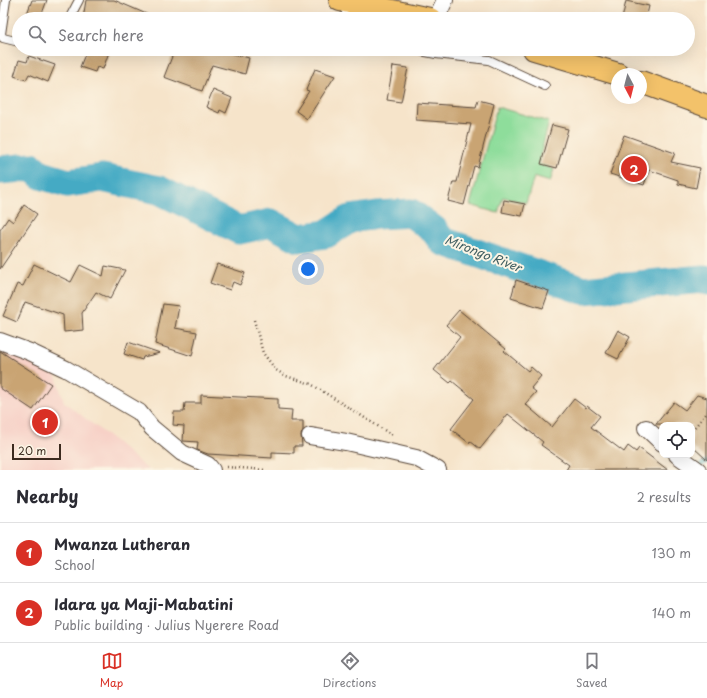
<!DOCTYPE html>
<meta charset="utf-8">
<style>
body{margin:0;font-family:"Playpen Sans",sans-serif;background:#f7f7f7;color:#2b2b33}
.controls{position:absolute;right:12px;bottom:12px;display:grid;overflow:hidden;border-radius:8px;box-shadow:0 4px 16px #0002}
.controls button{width:36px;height:36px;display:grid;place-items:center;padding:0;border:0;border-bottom:1px solid #e1e1e2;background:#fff;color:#2b2b33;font:20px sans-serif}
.compass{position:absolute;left:611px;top:68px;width:36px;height:36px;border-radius:50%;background:#fff;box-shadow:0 4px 16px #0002;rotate:173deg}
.scale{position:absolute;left:12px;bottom:10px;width:49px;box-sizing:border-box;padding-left:4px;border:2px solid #3b2a1e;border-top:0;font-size:11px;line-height:14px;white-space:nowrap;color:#3b2a1e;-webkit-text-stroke:3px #fcf5e5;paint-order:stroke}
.you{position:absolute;left:308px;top:269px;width:14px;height:14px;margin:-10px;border:3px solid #fff;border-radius:50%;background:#1a73e8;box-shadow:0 0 0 6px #1a73e833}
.badge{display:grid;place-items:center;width:26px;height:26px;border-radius:50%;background:#d93025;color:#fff;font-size:13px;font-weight:700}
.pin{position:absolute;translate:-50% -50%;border:2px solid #fff;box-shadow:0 1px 4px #0006}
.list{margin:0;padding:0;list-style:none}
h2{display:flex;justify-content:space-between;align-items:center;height:52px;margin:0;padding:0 16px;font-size:17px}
h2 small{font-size:13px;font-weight:400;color:#7c7c81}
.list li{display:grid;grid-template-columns:26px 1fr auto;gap:12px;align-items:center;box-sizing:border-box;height:60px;padding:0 16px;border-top:1px solid #e1e1e2}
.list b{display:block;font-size:15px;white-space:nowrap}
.list p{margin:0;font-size:13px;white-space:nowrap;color:#7c7c81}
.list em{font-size:13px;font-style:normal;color:#7c7c81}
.icon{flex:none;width:22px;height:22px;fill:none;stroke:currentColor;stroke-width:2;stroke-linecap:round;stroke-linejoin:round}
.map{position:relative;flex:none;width:707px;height:470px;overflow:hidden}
.search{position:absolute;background:#fff;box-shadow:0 4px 16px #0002;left:12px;right:12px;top:12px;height:44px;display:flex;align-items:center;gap:10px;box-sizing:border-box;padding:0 14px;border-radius:22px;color:#7c7c81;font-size:15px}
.sheet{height:172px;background:#fff}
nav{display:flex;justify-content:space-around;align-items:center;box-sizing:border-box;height:56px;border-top:1px solid #e1e1e2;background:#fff;font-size:11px;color:#7c7c81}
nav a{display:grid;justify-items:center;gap:2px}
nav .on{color:#d93025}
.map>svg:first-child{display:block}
.built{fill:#f7d1c7}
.green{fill:#8edd9b;stroke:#64845c}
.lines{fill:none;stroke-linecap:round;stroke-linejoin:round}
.stream{stroke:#44aac4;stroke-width:5}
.river{stroke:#44aac4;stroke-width:29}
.building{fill:#c9a473}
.service-casing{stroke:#574638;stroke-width:10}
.minor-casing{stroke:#574638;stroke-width:18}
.trunk-casing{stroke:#574638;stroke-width:24}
.path{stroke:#574638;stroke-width:2.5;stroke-dasharray:1 3;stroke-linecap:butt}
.service{stroke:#fff;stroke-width:8}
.minor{stroke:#fff;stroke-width:16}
.trunk{stroke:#f3c26a;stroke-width:22}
.labels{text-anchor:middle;stroke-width:4;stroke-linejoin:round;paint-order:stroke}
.water-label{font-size:12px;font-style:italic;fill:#3f5d60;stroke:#fcf5e5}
</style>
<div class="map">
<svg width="707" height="470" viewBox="0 0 707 470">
<rect width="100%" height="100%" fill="#fcf5e5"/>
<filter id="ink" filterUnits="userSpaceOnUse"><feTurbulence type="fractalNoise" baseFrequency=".025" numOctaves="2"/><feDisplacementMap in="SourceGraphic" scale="8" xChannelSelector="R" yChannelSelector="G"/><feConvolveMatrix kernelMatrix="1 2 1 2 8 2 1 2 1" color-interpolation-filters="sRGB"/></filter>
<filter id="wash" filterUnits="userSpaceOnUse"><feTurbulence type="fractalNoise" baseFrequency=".012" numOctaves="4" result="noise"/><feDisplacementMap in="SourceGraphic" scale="16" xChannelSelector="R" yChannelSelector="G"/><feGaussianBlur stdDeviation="0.9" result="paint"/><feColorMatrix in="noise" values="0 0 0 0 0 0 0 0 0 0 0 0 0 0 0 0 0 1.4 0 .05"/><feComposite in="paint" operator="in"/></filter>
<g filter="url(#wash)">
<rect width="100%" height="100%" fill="#f6e4ca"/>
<path class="built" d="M0 345 55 373 64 402 116 442 148 470H0Z"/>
<path class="green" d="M497 107 549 122 538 164 554 169 550 182 534 177 526 203 503 197 498 213 470 205Z"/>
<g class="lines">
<path class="stream" d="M698 467 707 461"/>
<path class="river" d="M0 170 32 167 41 175 68 183 102 178 159 190 239 230 271 223 299 238 326 234 350 219 377 215 411 213 434 230 442 241 583 290 704 279 707 281"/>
</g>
<g id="blocks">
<g class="building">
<path d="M32 0H47L40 19H25Z"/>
<path d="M86 0H114L158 19H83Z"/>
<path d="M626 1 649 6 646 19H622Z"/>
<path d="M87 49H102L109 52 103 69 97 67 95 72 80 67Z"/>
<path d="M175 49H214L249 58 245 74 212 65 202 91 164 77Z"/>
<path d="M29 56 55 65 48 82 29 74 26 80 14 76 19 60 27 62Z"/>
<path d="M393 66 408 68 401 102 387 100Z"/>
<path d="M315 69 335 76 307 119 296 111 309 91 306 90Z"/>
<path d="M213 90 232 98 226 113 220 110 219 113 206 107Z"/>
<path d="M478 100 494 104 478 167 474 166 464 205 448 201 453 182H457L471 124 416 120 417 103 476 107Z"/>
<path d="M552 125 568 129 557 168 541 164Z"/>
<path d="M624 135 675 153 671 162 700 168 696 188 678 184V180L649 170 644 185 610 174Z"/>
<path d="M504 200 525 204 522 216 502 212Z"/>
<path d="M24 205 37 214 0 269V230L8 218 13 222Z"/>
<path d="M34 264 71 282 80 265 103 276 105 266 125 270 110 299 96 292 82 313 83 330 64 332 63 315 25 302 17 322 3 316 17 284 23 286Z"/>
<path d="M217 264 245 273 240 285 233 282 230 290 210 283Z"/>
<path d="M516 280 549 291 543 308 511 298Z"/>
<path d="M163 304 179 306 175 328 197 332 192 356 155 344Z"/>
<path d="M459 310 506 349 504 351 528 371 531 367 541 376 531 388 536 392 525 404 552 427 574 399 586 408 587 406 600 416 591 427 624 452 628 446 636 452 639 448 668 470H566L569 465 541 445 543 442 508 414 480 449 470 441 469 443 451 429 474 399 452 381 450 383 434 370 460 337 446 325Z"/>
<path d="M618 330 630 337 618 359 606 353Z"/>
<path d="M128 342 160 353 143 357 142 360 124 354Z"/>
<path d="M0 351 51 384 33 410 0 388Z"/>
<path d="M201 395 278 399V409L292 410 291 421H303V430L301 435 302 446H294V453L272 452V458L208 454 197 450 198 442 183 441 184 426 173 425 174 412H184L185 403H201Z"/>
<path d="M697 395 707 398V460L692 446V425L656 424 674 402 685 410Z"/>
</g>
</g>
</g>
<g filter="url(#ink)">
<use href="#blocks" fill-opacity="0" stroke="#574638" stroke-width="1"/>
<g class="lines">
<defs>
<g id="service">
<path d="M6 0 1 34 3 38 19 42"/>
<path d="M342 3 349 19"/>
<path d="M69 19 79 0"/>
<path d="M410 49 436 54 489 60 545 86"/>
</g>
<g id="minor">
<path d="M436 19 445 0"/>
<path d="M0 341 30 352 66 369 139 412 152 428 182 453 208 465 212 470"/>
<path d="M646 428 662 443"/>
<path d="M310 436 346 442 416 458 438 470"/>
<path d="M677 455 698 470"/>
</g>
<g id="trunk">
<path d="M340 0 430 19"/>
<path d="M534 49 618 74"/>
<path d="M641 82 707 106"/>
</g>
</defs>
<use href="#service" class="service-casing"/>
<use href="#minor" class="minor-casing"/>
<use href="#trunk" class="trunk-casing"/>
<g class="path">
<path d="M254 320 263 353 276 370 286 376 311 384 392 435"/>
<path d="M692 430 707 413"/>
<path d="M227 467 266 470"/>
</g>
<use href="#service" class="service"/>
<use href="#minor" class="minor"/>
<use href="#trunk" class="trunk"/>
</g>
</g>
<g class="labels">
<g class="water-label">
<text transform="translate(483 254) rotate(21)" y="4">Mirongo River</text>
</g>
</g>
</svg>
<div class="controls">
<button><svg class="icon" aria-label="locate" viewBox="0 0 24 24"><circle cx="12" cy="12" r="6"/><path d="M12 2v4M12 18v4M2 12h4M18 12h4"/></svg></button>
</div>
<svg class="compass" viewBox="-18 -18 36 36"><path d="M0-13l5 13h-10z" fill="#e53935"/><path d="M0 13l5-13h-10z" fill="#7c7c81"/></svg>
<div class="scale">20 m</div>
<div class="you"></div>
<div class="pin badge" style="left:45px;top:422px">1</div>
<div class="pin badge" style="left:634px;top:169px">2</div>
<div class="search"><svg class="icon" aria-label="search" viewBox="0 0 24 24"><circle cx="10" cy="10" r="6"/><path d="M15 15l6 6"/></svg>Search here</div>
</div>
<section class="sheet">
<h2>Nearby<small>2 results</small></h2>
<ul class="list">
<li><span class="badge">1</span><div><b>Mwanza Lutheran</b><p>School</p></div><em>130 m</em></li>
<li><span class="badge">2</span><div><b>Idara ya Maji-Mabatini</b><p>Public building · Julius Nyerere Road</p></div><em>140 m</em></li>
</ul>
</section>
<nav>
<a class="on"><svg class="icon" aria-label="map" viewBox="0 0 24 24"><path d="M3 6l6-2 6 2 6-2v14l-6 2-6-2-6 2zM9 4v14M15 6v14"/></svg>Map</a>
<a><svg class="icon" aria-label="directions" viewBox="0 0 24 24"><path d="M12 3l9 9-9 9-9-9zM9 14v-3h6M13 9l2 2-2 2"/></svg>Directions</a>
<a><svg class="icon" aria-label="saved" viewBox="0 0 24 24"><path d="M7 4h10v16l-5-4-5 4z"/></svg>Saved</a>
</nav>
